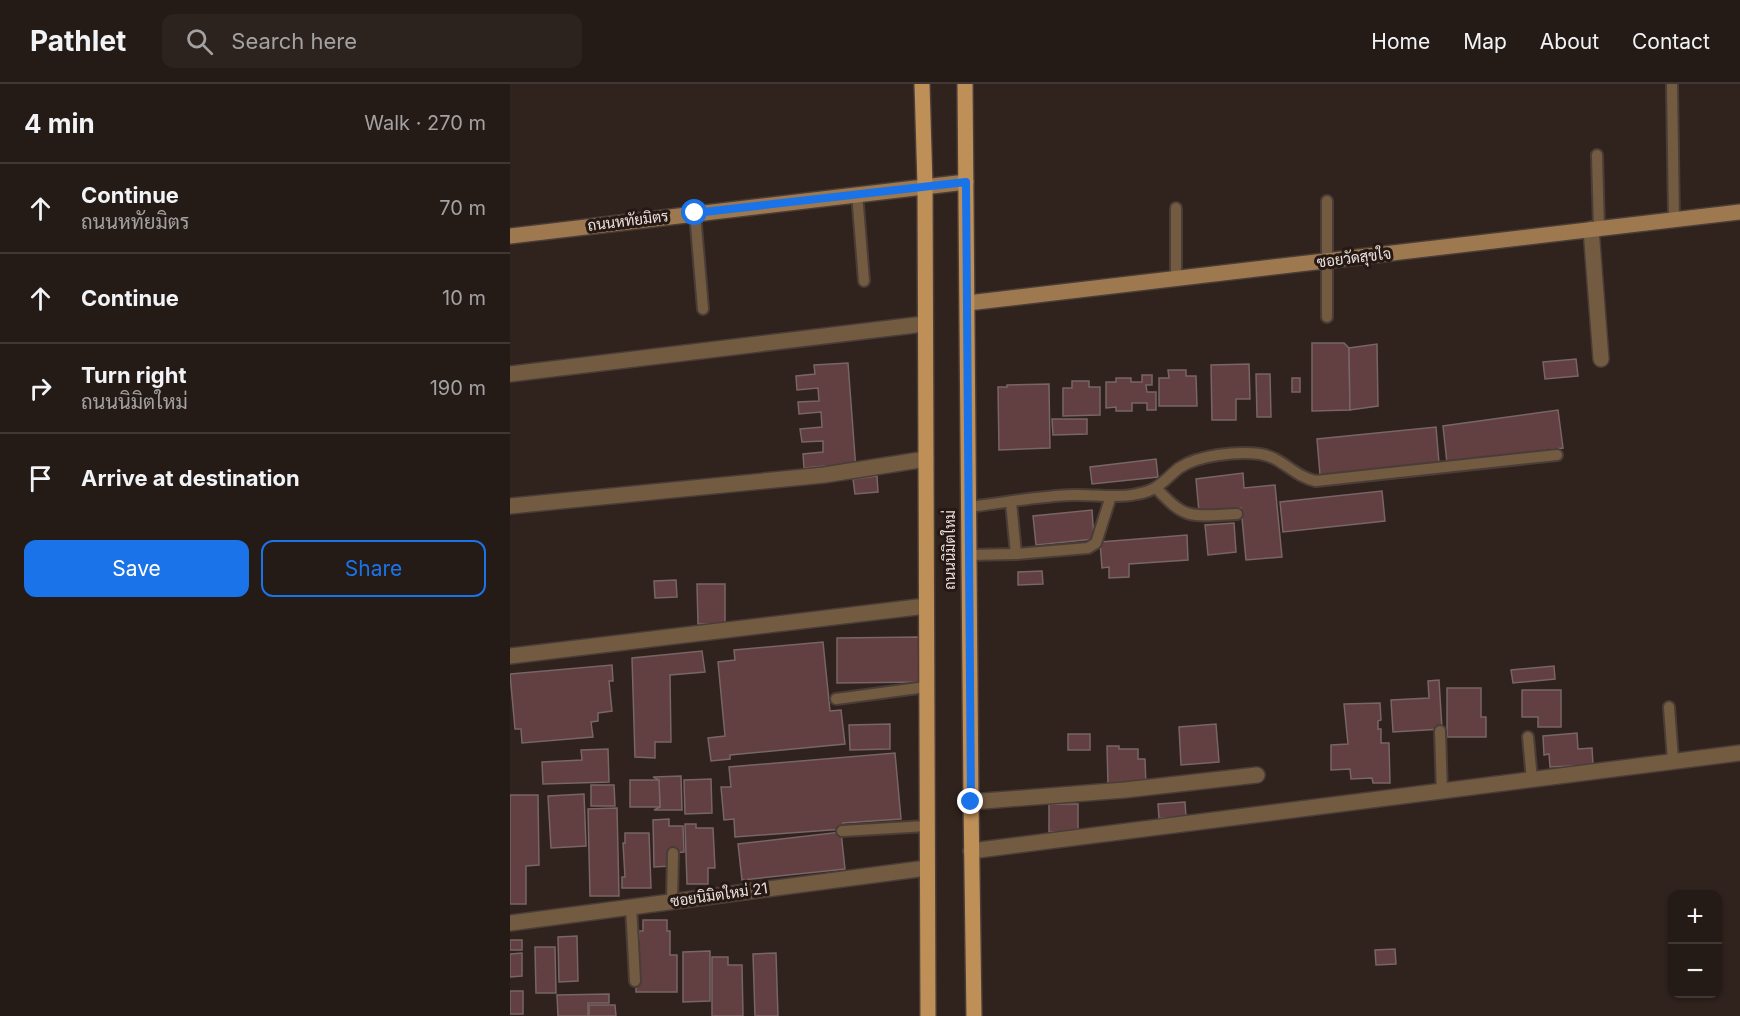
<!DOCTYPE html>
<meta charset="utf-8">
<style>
body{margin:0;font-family:Inter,Sarabun,sans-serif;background:#2c231f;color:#f1f3f6}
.controls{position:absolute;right:18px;bottom:18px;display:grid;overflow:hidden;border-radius:12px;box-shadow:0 2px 4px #0004}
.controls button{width:54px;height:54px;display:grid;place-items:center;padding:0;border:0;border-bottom:2px solid #413835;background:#241a16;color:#f1f3f6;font:30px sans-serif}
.stop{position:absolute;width:18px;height:18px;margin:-14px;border:4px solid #1a73e8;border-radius:50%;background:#fff}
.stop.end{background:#1a73e8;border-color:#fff;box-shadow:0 2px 6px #0008}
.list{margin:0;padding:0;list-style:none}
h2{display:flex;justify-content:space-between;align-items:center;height:78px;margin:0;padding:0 24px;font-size:26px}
h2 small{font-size:20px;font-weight:400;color:#a3a1a1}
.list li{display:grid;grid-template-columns:39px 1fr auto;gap:18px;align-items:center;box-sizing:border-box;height:90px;padding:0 24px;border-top:2px solid #413835}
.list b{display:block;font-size:22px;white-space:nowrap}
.list p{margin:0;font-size:20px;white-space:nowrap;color:#a3a1a1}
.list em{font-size:20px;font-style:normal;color:#a3a1a1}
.actions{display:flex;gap:12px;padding:18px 24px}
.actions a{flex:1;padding:14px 0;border:2px solid #1a73e8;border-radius:12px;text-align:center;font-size:21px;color:#1a73e8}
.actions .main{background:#1a73e8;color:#fff}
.icon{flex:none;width:33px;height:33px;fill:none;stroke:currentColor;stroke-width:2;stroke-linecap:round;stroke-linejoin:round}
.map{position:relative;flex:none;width:1230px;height:932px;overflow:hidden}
header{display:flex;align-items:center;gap:36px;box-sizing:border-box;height:84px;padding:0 30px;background:#241a16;border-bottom:2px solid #413835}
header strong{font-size:28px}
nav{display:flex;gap:33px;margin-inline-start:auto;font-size:21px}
.search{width:420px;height:54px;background:#2c231f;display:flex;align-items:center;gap:15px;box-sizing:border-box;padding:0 21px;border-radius:12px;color:#a3a1a1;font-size:22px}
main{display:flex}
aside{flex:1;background:#241a16}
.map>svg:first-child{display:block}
.building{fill:#623f41;stroke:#786566;stroke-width:1.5}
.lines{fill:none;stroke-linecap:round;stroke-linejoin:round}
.lane-casing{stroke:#4a3d38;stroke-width:14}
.street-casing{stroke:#4a3d38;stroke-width:18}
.secondary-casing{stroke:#4a3d38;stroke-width:18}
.primary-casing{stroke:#4a3d38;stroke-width:18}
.lane{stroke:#735b42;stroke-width:10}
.street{stroke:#735b42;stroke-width:15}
.secondary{stroke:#9e794f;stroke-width:15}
.primary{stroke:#bf8f58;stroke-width:15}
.route{stroke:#1a73e8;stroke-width:8}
.labels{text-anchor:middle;stroke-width:6;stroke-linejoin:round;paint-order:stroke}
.street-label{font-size:15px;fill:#ebe1dd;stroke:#261914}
</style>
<header>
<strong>Pathlet</strong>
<div class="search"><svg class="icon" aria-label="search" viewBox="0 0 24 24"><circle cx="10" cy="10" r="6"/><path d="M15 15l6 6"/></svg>Search here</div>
<nav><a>Home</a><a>Map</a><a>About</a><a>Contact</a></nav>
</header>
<main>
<aside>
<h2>4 min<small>Walk · 270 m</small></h2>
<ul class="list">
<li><svg class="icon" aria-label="ahead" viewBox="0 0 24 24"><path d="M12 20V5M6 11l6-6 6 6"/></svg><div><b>Continue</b><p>ถนนหทัยมิตร</p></div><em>70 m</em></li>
<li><svg class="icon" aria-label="ahead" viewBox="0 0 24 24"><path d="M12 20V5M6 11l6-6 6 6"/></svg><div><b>Continue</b></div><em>10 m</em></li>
<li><svg class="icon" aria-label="right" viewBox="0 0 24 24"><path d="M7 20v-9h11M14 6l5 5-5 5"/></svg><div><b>Turn right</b><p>ถนนนิมิตใหม่</p></div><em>190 m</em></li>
<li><svg class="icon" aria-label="arrive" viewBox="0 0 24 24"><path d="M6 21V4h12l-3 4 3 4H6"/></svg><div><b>Arrive at destination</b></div></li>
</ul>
<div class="actions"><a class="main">Save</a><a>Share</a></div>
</aside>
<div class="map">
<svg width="1230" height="932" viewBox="0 0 1230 932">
<rect width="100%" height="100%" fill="#30221d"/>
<g class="building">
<path d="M802 259H834L839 264 840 326 802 327Z"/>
<path d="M867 260 868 322 840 326 839 264Z"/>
<path d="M1066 275 1068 292 1035 295 1033 278Z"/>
<path d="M338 279 346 386 315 389V382L294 384 293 370 313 368V357L292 358 290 345 312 343 311 328 289 330 288 318 309 317 308 304 287 306 286 292 305 290 304 281Z"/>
<path d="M739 280 740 315H726V336H702L701 281Z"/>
<path d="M658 286H676V292H686L687 322H649V294H659Z"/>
<path d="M746 290H760L761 333H747Z"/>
<path d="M632 291H642V301H636L637 308H646V326H637V319H622V327H606V323L596 324V298H606V294H621V298H632Z"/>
<rect x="782" y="294" width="8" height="14"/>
<path d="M562 297H579V303H590V331L553 332V304H562Z"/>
<path d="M539 300 540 364 489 366 488 303H497V301Z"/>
<path d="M1048 326 1053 364 937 379 933 342Z"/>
<path d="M542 335H577V350L543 351Z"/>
<path d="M926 343 929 379 810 391 807 355Z"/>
<path d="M646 375 648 393 582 400 580 383Z"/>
<path d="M733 389 734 404 765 401 772 473 736 476 731 424 689 428 686 395Z"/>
<path d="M367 392 368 408 345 410 343 395Z"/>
<path d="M872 407 875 437 773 448 770 418Z"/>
<path d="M582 426 584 455 526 461 523 432Z"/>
<path d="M724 439 726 468 698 471 695 441Z"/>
<path d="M677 451 678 476 619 480V493L599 494V483L592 484 590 458Z"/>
<path d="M532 487 533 500 508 501V488Z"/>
<path d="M166 496 167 513 145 514 144 497Z"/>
<path d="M187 500H215V540H188Z"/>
<path d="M409 553 410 598 327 599V554Z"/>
<path d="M313 558 320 627 331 626 335 660 220 671V675L201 677 198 654 215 652 208 578 225 576 224 566Z"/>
<path d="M192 567 195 588 160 591 161 658H145V674L125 673 122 574Z"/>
<path d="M102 581 103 597H99L102 627 88 629V637L81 638 83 653 12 659 11 645H5L0 590Z"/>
<path d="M1044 582 1045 595 1003 599 1001 586Z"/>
<path d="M929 596 932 645 883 648 881 616 919 614 918 597Z"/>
<path d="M937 604H971V633H976V653H937Z"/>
<path d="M1012 606H1051V643H1028V633H1012Z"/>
<path d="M870 619 871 636 868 637V645H871V659H879L880 699H863L862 694 841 695 840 685 821 686V661L838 660 834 620Z"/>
<path d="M380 640V665L340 666 339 641Z"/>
<path d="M706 640 709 678 671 681 669 643Z"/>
<path d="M1067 649 1068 665 1082 664 1083 681 1040 683 1039 670 1034 671 1033 652Z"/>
<rect x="558" y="650" width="22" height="16"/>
<path d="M597 662H609V665H628V675H635L636 702H598Z"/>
<path d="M98 665 99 698 33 700 32 678 72 676 71 666Z"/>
<path d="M385 669 391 735 333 739 334 745 225 753 224 735 214 736 211 703H221L219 683Z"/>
<path d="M171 692 172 726H144L150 723 149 696 143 693Z"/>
<path d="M201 695 202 729 175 730 174 696Z"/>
<path d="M120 696H149L150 723H120Z"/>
<path d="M81 701H104L105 722H81Z"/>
<path d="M74 710 76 762 41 764 38 712Z"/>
<path d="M0 711H28L29 781 16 782V820H0Z"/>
<path d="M675 718 676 733 649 734 648 720Z"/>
<rect x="539" y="720" width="29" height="28"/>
<path d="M107 724 109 812H80L78 725Z"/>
<path d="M159 735V742H173L174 768 160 769V782L144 783 143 736Z"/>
<path d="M175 740H186V744H203L205 784H198V800H177Z"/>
<path d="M331 748 335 785 232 796 228 760Z"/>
<path d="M115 749H139L141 804H112V793H115L113 759H115Z"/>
<path d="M133 836H157V847H160V871H167V908H126V870H129V847H133Z"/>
<path d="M67 852 68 897 49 898 48 853Z"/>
<rect x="0" y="856" width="12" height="10"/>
<path d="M25 863H45L46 909H26Z"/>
<path d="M885 865 886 880 866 881 865 866Z"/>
<path d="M200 867V917L173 918V868Z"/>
<path d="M12 869V892L0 893V870Z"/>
<path d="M266 869 268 932H245L243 870Z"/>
<path d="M202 873H218V881H232L233 932H202Z"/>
<rect x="0" y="907" width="13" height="23"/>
<path d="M99 910V919H78V932H48L47 911Z"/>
<path d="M79 921H105L106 932H79Z"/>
</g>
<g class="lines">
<defs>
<g id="lane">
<path d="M1162 0 1164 136"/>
<path d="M1087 71 1089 145"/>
<path d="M347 109 354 197"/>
<path d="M817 117V233"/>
<path d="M666 124V195"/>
<path d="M185 129 193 225"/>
<path d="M646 404C655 413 665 425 677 429 691 434 712 430 727 430"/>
<path d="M458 423C493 419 528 412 563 411 584 410 606 415 627 410 649 406 654 396 669 384 688 371 727 367 750 370 772 373 784 393 806 397L1047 371"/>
<path d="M506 470 578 464 586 459 601 412"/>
<path d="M458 471 506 470 501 418"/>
<path d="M326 615 416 603"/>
<path d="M1159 623 1163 676"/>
<path d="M930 647 932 708"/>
<path d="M1018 653 1022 696"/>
<path d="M332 747 417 742"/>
<path d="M162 817 163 769"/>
<path d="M121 822 125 897"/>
</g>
<g id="street">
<path d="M1081 145 1091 275"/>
<path d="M0 290 414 240"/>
<path d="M0 422 314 391 416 375"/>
<path d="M0 572 416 522"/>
<path d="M461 718 615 706 747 691"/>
<path d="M461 767 1230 669"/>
<path d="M0 839 417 784"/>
</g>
<g id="secondary">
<path d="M0 152 456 98"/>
<path d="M458 219 1230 128"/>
</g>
<g id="primary">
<path d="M412 0 415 101 418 932"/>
<path d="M455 0 461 718 464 932"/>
</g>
</defs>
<use href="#lane" class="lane-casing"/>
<use href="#street" class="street-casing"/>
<use href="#secondary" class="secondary-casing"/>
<use href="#primary" class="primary-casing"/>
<use href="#lane" class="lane"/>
<use href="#street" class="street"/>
<use href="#secondary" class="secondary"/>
<use href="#primary" class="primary"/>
</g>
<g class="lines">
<path class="route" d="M185 129 456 98 461 718"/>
</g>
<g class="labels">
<g class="street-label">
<text transform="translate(118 137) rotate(-7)" y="5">ถนนหทัยมิตร</text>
<text transform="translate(844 174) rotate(-7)" y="5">ซอยวัดสุขใจ</text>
<text transform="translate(440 466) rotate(-90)" y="5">ถนนนิมิตใหม่</text>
<text transform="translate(209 811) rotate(-8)" y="5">ซอยนิมิตใหม่ 21</text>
</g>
</g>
</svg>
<div class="controls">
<button>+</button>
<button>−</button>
</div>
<div class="stop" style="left:185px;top:129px"></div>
<div class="stop end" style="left:461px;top:718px"></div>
</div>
</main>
